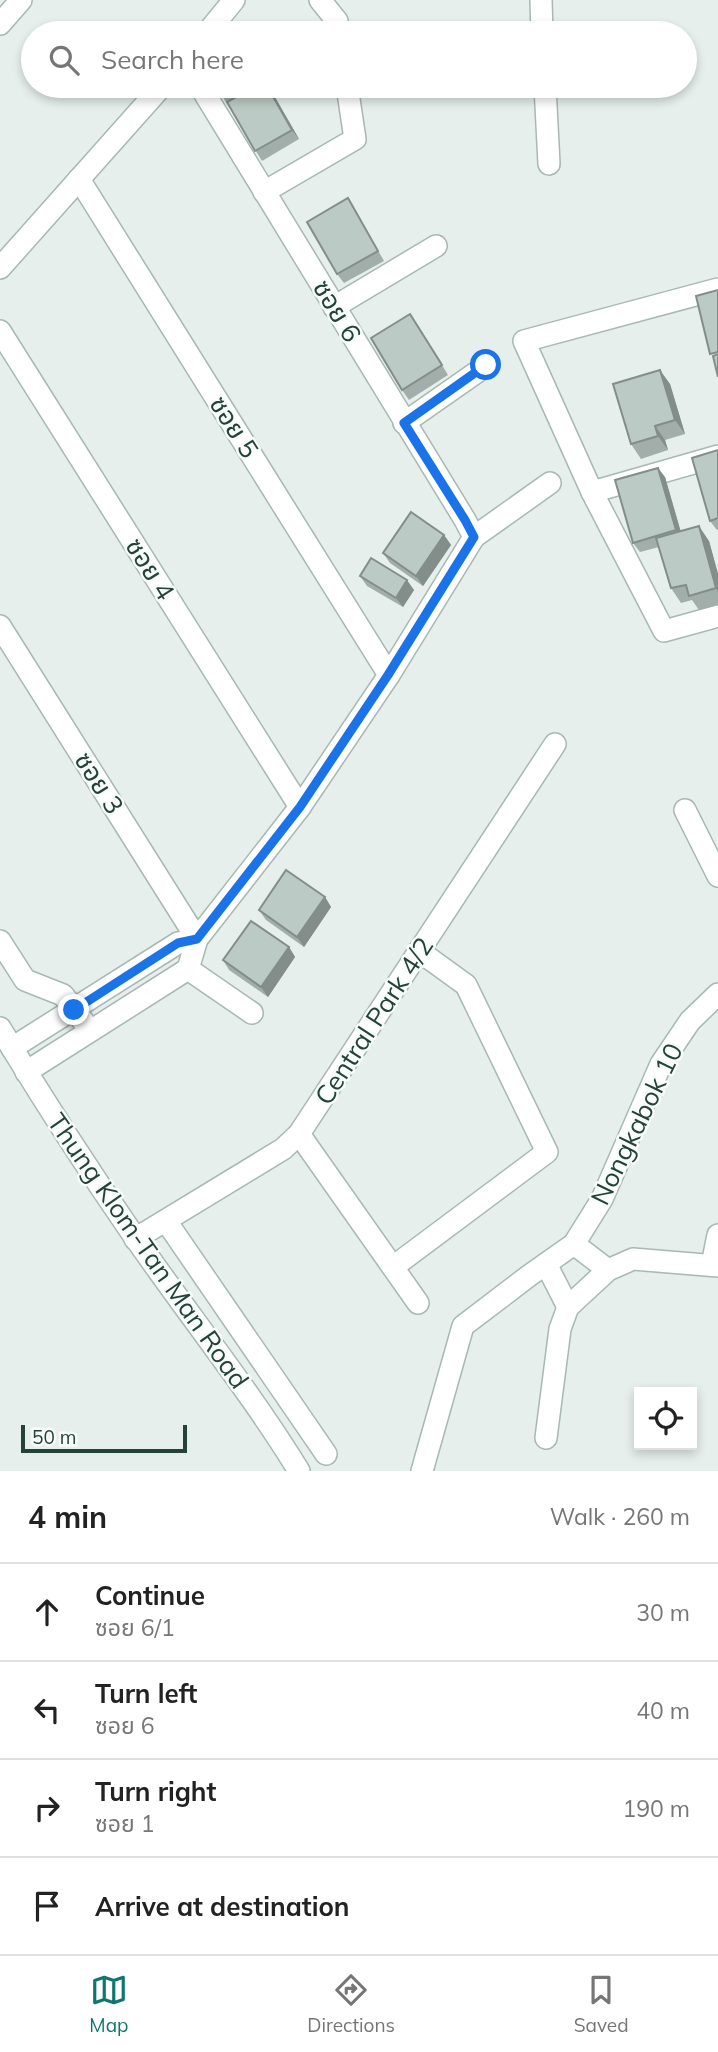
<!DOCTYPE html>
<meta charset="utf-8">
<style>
body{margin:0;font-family:Mulish,"Noto Sans Thai",sans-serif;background:#f6f6f6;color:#222}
.controls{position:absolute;right:21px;bottom:21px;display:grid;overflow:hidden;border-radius:0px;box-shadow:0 4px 10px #0003}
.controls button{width:63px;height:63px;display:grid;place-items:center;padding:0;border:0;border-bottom:2px solid #e0e0e0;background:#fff;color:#222;font:35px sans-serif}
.scale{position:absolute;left:21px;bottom:18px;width:166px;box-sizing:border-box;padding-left:7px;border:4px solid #24423a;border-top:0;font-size:19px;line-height:24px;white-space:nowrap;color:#24423a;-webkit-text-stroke:5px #f7fbf9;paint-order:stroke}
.stop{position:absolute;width:21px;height:21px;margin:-16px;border:5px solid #1a73e8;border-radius:50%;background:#fff}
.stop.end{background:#1a73e8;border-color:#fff;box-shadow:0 2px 7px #0008}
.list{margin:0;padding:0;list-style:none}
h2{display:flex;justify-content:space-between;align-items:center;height:91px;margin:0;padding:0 28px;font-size:30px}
h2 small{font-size:23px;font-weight:400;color:#767676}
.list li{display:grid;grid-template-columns:46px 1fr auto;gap:21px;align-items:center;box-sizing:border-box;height:98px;padding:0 28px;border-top:2px solid #e0e0e0}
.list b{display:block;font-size:26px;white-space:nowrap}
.list p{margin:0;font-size:23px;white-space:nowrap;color:#767676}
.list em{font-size:23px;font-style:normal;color:#767676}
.icon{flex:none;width:38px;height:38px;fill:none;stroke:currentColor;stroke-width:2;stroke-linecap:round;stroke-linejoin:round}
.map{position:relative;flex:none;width:718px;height:1471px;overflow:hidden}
.search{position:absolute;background:#fff;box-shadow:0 4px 10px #0003;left:21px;right:21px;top:21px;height:77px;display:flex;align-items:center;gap:18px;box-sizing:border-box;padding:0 24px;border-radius:38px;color:#767676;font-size:26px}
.sheet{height:483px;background:#fff}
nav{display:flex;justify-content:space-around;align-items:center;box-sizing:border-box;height:98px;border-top:2px solid #e0e0e0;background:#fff;font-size:19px;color:#767676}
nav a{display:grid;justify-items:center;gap:4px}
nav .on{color:#0f766e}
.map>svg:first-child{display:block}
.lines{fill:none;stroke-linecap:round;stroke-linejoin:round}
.minor-casing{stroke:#a8b8b2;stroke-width:24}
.minor{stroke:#fff;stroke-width:21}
.wall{fill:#a1aea9}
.shaded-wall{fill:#838d89}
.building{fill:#bbcac4;stroke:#838d89;stroke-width:2}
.route{stroke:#1a73e8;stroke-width:9}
.labels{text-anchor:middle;stroke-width:5;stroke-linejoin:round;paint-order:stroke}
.street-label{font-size:26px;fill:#24423a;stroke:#f7fbf9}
</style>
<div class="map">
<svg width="718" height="1471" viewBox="0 0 718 1471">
<rect width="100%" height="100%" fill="#e6efeb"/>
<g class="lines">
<defs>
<g id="minor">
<path d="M320 0 337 21 339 33"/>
<path d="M541 0 542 33"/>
<path d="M0 24 21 0"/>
<path d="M207 33 234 0"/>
<path d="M200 86 465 520 474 537"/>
<path d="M545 86 549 164"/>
<path d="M79 179 389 675"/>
<path d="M264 192 355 139 347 86"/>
<path d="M0 268 162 86"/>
<path d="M718 289 524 341 592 492 664 631 718 616"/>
<path d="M334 307 436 246"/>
<path d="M0 331 300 807"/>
<path d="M404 423 487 365"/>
<path d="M592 492 718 456"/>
<path d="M0 626 197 939"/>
<path d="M685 810 718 876"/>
<path d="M0 941 25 980 63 995 83 1021"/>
<path d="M188 969 252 1013"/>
<path d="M0 1028C43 1100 89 1171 136 1239 190 1317 250 1391 299 1471"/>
<path d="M12 1048 178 943 197 939"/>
<path d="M26 1072 188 969 197 939 300 807 389 675 474 537 550 483"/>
<path d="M299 1134 418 1303"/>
<path d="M166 1221 326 1454"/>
<path d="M135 1239 283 1149 299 1134 555 744"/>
<path d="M574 1244 608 1270"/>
<path d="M546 1264 568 1307"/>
<path d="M712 1265 718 1235"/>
<path d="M393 1267 547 1152 466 985 419 951"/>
<path d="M546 1438 560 1329 568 1307 608 1270 633 1259 718 1266"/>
<path d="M422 1471 463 1326 530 1275 574 1244 602 1199 661 1064 690 1021 718 994"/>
</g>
</defs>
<use href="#minor" class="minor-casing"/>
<use href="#minor" class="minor"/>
</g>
<g class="wall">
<path d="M216 86H268L299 139 262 161Z"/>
<path d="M354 208 384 261 344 283 337 274Z"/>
<path d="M417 324 448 375 409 400 402 390Z"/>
<path d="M670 384 685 434 665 440 668 450 641 459 631 444Z"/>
<path d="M718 450V530H717L710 521Z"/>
<path d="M665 477 681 532 709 541 718 574V605L699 610 692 600 681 603 671 588 659 547 640 552 633 543Z"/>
<path d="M444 535 451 545 423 586 390 563 383 553Z"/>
<path d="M360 576 414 590 403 607 367 586Z"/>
<path d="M325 897 331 907 304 947 266 920 259 910Z"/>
<path d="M289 947 295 957 268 997 229 970 223 960Z"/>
</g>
<g class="shaded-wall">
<path d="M267 86 271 90 299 139 292 130Z"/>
<path d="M660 370 670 384 685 434 675 420Z"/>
<path d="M655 426 665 440 668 450 658 436Z"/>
<path d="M658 468 665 477 683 540 676 530Z"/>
<path d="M699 526 709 541 718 574V591L716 588Z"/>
<path d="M444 535 451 545 423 586 416 576Z"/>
<path d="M407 580 414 590 403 607 396 598Z"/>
<path d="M325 897 331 907 304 947 297 937Z"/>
<path d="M289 947 295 957 268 997 261 987Z"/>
</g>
<g class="building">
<path d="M232 25 236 33H217Z"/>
<path d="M216 86H239L222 96Z"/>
<path d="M256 86H267L292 130 255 151 227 102Z"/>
<path d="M348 198 378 251 337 274 307 222Z"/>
<path d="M718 290V352L710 354 696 296Z"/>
<path d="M410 314 442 365 402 390 371 338Z"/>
<path d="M718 354V377L713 356Z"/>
<path d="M660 370 675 420 655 426 658 436 631 444 613 384Z"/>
<path d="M718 450V518L710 521 692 458Z"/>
<path d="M658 468 676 530 633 543 615 480Z"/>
<path d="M411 512 444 535 416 576 383 553Z"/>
<path d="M699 526 716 588 689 596 686 585 671 588 656 538Z"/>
<path d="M371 558 407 580 396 598 360 576Z"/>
<path d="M286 870 325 897 297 937 259 910Z"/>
<path d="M251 921 289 947 261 987 223 960Z"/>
</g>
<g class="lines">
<path class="route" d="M74 1010 178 943 197 939 300 807 388 675 474 537 465 520 404 423 486 365"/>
</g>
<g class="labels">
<g class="street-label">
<text transform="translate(337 311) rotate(59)" y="9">ซอย 6</text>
<text transform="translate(234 427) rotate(58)" y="9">ซอย 5</text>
<text transform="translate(150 569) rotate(58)" y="9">ซอย 4</text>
<text transform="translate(99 783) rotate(58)" y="9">ซอย 3</text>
<text transform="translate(374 1021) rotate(-57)" y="9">Central Park 4/2</text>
<text transform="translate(637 1124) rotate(-64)" y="9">Nongkabok 10</text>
<text transform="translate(148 1251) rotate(55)" y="9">Thung Klom-Tan Man Road</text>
</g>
</g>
</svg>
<div class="controls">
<button><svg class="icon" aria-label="locate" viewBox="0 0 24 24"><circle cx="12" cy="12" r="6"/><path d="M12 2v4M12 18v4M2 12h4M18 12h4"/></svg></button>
</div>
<div class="scale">50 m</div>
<div class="stop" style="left:486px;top:365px"></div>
<div class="stop end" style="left:74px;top:1010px"></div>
<div class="search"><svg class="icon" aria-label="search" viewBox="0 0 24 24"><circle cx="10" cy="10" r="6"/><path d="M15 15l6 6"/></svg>Search here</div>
</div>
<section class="sheet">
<h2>4 min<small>Walk · 260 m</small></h2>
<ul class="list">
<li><svg class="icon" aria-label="ahead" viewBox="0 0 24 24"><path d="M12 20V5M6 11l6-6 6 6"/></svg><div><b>Continue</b><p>ซอย 6/1</p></div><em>30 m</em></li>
<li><svg class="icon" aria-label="left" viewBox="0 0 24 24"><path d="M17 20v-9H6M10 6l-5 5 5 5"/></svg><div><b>Turn left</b><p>ซอย 6</p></div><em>40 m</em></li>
<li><svg class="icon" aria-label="right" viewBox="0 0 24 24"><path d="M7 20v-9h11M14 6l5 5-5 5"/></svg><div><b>Turn right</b><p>ซอย 1</p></div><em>190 m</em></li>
<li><svg class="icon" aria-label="arrive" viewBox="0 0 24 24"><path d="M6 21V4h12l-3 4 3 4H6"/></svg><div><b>Arrive at destination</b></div></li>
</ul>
</section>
<nav>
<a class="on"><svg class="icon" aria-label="map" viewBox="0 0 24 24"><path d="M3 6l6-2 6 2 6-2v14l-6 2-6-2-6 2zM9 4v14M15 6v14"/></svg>Map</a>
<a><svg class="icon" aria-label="directions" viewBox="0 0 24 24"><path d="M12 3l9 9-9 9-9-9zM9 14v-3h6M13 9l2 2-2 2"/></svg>Directions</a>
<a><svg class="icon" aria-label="saved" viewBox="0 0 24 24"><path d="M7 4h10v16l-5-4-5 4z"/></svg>Saved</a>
</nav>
